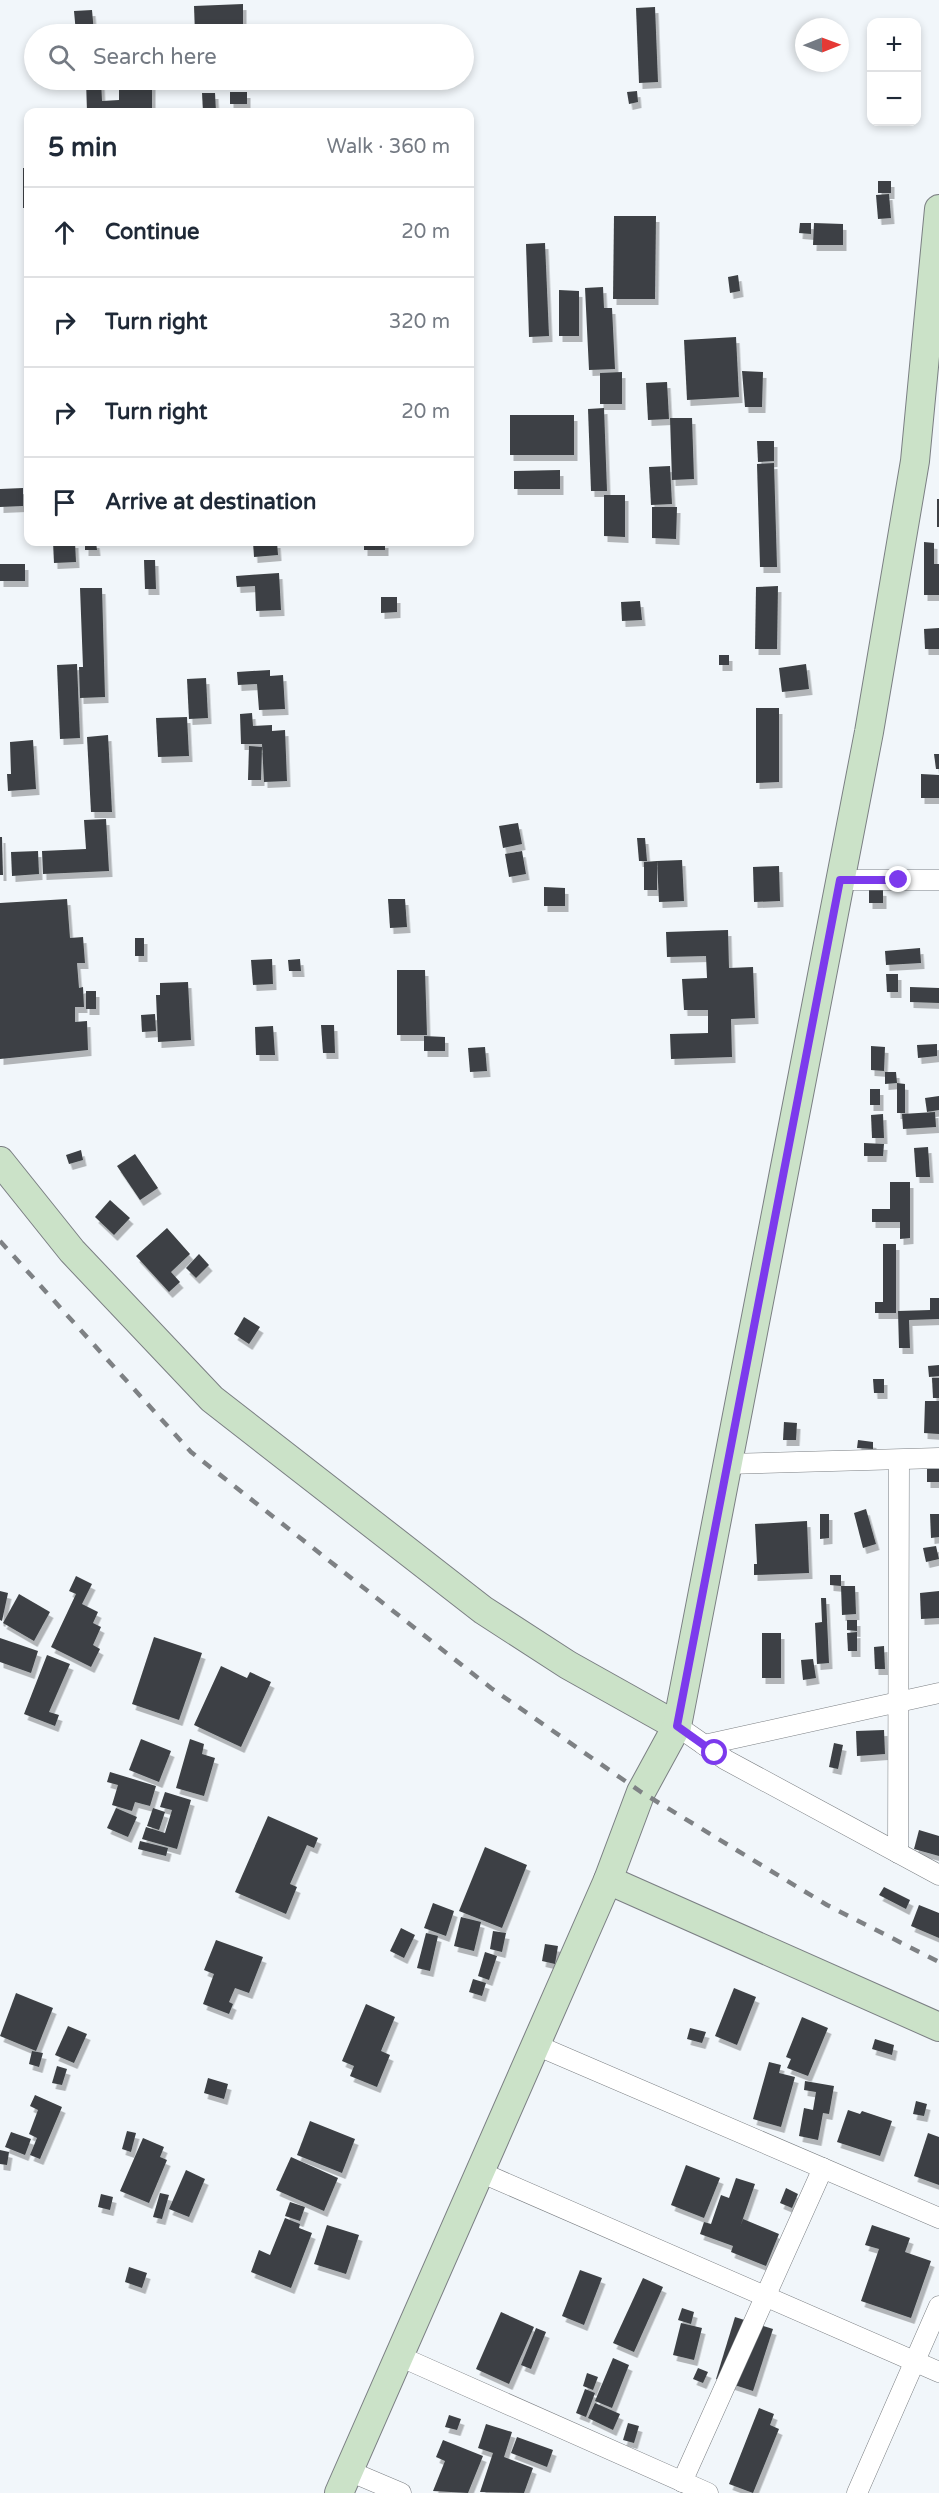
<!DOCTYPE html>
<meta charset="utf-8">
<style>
body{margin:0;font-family:"Varela Round",sans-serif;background:#f2f2f3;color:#1f2937}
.controls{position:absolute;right:18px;top:18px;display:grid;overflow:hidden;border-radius:12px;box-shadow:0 3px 9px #0003}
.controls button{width:54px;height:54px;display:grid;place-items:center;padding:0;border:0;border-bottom:2px solid #e0e1e3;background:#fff;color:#1f2937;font:30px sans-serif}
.compass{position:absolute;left:795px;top:18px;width:54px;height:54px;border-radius:50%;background:#fff;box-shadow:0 3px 9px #0003;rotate:89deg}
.stop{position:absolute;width:18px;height:18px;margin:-14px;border:4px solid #7c3aed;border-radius:50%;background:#fff}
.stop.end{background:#7c3aed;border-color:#fff;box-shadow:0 2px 6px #0008}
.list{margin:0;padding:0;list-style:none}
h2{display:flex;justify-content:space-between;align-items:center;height:78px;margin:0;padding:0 24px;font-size:26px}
h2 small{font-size:20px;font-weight:400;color:#747a83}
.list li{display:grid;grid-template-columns:39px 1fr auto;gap:18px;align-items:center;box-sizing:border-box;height:90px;padding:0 24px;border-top:2px solid #e0e1e3}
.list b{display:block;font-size:22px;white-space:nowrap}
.list em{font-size:20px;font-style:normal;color:#747a83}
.icon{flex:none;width:33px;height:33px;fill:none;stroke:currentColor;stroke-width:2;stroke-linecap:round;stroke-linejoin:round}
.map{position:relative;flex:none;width:939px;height:2493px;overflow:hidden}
.search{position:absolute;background:#fff;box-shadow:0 3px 9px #0003;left:24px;top:24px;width:450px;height:66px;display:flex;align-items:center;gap:15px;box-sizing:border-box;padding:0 21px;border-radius:33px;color:#747a83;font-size:22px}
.panel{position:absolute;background:#fff;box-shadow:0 3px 9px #0003;left:24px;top:108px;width:450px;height:438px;border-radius:12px}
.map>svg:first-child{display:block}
.building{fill:#3d4144;filter:url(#shadow)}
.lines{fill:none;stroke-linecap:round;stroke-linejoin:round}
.street-casing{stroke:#7b7f83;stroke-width:21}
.secondary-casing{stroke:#7b7f83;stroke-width:30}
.street{stroke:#fff;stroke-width:20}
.secondary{stroke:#cbe2c8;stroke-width:28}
.rail{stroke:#7e8184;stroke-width:4.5;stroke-dasharray:10 10;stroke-linecap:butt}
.route{stroke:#7c3aed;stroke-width:8}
</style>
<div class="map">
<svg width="939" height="2493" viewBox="0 0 939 2493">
<defs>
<filter id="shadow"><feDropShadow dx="3.5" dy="6" stdDeviation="0" flood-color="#0004"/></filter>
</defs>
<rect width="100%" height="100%" fill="#f1f6fa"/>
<g class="building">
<path d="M243 4V34H195L194 6Z"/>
<path d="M655 7 658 82 639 83 636 8Z"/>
<path d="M92 10 94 33H76L74 11Z"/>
<path d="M86 80H101L102 101 119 100V83H152V112H87Z"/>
<path d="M637 91 638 102 629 104 627 92Z"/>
<rect x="230" y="92" width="17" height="12"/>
<path d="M202 93H215L216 112H203Z"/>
<rect x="23" y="168" width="5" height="40"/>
<rect x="878" y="181" width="13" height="12"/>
<path d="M889 194 891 218 878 219 876 195Z"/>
<path d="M614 216H656L655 299H613Z"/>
<path d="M800 223H811V234L799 233Z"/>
<path d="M814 223 843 224V245H813Z"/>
<path d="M545 243 549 336 529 337 526 244Z"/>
<path d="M738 275 740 291 730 293 728 277Z"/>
<path d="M603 287 604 308H612L615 369 589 370 585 288Z"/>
<path d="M559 290 579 291V336H559Z"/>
<path d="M736 337 739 397 687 400 684 340Z"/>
<path d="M742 371 763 372 762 407H745Z"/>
<path d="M622 372V404H600V373Z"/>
<path d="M667 382 669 419 648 420 646 383Z"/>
<path d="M604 408 607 491H591L588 409Z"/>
<rect x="510" y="415" width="64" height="40"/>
<path d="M670 418H692L694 479 672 480Z"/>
<path d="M757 441H774V461L758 462Z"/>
<path d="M774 463 777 567H760L757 464Z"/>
<path d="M670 466 672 504 651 505 649 467Z"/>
<path d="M560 470V489H514V471Z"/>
<path d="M23 488V506L0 507V489Z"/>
<path d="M604 495H625V537L604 536Z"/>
<rect x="937" y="499" width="2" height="28"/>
<path d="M652 507H677L676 539 652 538Z"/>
<path d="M53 542H75L76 562 54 563Z"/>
<path d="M85 542H96L97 550H85Z"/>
<path d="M253 542H277L278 555 254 557Z"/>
<rect x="364" y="542" width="21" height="8"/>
<path d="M924 542 934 543V564H939V595H924Z"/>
<path d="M144 560H155L156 589H145Z"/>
<rect x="0" y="564" width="25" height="17"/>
<path d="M279 573 281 610 256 611 255 586 237 587 236 576Z"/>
<path d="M778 586 777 649H755L756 587Z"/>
<path d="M80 588H102L105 697 80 698 79 667H83Z"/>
<path d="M381 597H397V612L381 613Z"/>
<path d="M640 601 642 620 622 621 621 602Z"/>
<path d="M939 628V649H925L924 629Z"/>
<rect x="719" y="655" width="10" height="10"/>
<path d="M77 664 80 738 60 739 57 665Z"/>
<path d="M806 664 809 689 782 692 779 668Z"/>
<path d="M270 670V676L283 675 285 709 259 710 257 684 238 685 237 672Z"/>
<path d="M206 678 208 718 189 719 187 679Z"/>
<path d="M756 708H779V782L756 783Z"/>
<path d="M252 713 253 726 272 725V731L285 730 287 781 264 782 262 744H241L240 714Z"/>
<path d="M187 717 189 756 158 757 156 718Z"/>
<path d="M108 735 112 812H91L87 737Z"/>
<path d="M33 740 36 789 8 791 7 774H11L10 742Z"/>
<path d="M249 746 262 747 261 780H248Z"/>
<path d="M934 754H939V769H936Z"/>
<path d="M921 774 939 775V798H921Z"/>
<path d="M106 819 109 871 43 874 42 851 86 849 84 820Z"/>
<path d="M518 823 522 844 503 848 499 826Z"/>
<path d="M0 837H2L3 875H0Z"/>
<path d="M637 838H645L647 861H639Z"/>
<path d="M38 851 39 874 12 876 11 852Z"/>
<path d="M522 851 526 874 509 877 505 854Z"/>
<path d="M682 860 684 901 659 902 657 861Z"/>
<path d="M657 861V890H644V862Z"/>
<path d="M779 866 780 901 754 902 753 867Z"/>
<path d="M544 887 565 888V906H544Z"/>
<path d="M869 889 883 890V903H869Z"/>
<path d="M67 899 70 938 83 937 85 963H77L79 988 83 987 84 1007H75V1022L87 1021 88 1050 0 1059V903Z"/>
<path d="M388 899H405L407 927 390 928Z"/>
<path d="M728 930 729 968 753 967 755 1018 731 1019 732 1057 671 1059 670 1034 708 1033V1010H684L682 979 707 978 706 956 667 957 666 932Z"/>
<rect x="135" y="938" width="9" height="18"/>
<path d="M920 948 921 963 886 965 885 951Z"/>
<path d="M272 959 273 984 253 985 251 960Z"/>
<path d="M300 959 301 971H289L288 960Z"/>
<path d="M397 970H425L427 1035H397Z"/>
<path d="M886 974H898V992H887Z"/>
<path d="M188 982 191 1040 158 1042 156 995H160V983Z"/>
<path d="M910 987 939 988V1003L910 1002Z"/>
<rect x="86" y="991" width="10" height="18"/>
<path d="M155 1014 156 1031 142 1032 141 1015Z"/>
<path d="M321 1025H334L335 1053H323Z"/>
<path d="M273 1026 275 1055H256L255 1027Z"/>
<path d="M424 1036 445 1037V1051H424Z"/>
<path d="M937 1044V1056L918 1058 917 1045Z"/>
<path d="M871 1046 885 1047 884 1071 871 1070Z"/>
<path d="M485 1047 487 1071 470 1072 468 1048Z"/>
<path d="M885 1072H896L897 1083 885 1084Z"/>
<path d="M897 1083 905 1084V1113H897Z"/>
<rect x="870" y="1089" width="10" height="16"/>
<path d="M939 1096V1110L927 1112 925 1098Z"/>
<path d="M935 1112 936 1127 903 1129 902 1114Z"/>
<path d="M883 1114 884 1138H872L871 1115Z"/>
<path d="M864 1143 884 1144 883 1156H864Z"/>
<path d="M928 1147 930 1177H916L914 1148Z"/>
<path d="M81 1150 83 1160 69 1164 66 1155Z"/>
<path d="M135 1154 158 1188 140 1200 117 1166Z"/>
<path d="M890 1182H910V1238L900 1239V1222H872V1209H890Z"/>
<path d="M110 1200 130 1218 114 1235 95 1217Z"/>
<path d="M167 1228 190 1254 171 1272 180 1282 169 1292 136 1256Z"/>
<path d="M883 1244H896V1313H875V1302H883Z"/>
<path d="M199 1254 209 1265 196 1278 186 1268Z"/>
<path d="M930 1298H939V1319L909 1320 910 1348H899L898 1311 930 1310Z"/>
<path d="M244 1317 260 1327 249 1344 234 1334Z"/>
<path d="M939 1365V1376L929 1377 928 1366Z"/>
<path d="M932 1378H939V1398H933Z"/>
<path d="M873 1379H884V1393H874Z"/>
<path d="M925 1401H939V1434L924 1433Z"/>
<path d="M784 1422 797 1423 796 1440H783Z"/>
<path d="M858 1440 873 1442V1449L857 1448Z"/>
<rect x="927" y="1469" width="12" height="13"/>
<path d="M866 1509 876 1544 863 1548 854 1513Z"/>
<path d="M820 1514H829V1538L820 1539Z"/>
<path d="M930 1514H939V1537L931 1538Z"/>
<path d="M807 1521 809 1573 754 1575V1564H757L755 1524Z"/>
<path d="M936 1546 939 1559 926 1562 923 1548Z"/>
<path d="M830 1575H841V1586L830 1585Z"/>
<path d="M76 1576 92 1584 82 1604 98 1612 93 1623 101 1627 93 1645 100 1649 91 1667 51 1647 76 1594 69 1591Z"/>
<path d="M841 1586H855L856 1614 842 1615Z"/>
<path d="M0 1591 8 1593 2 1621 0 1620Z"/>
<path d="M939 1591V1618L921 1619 920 1593Z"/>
<path d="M19 1594 50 1612 34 1641 3 1623Z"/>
<path d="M821 1598H826L829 1663 817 1664 815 1623 822 1622Z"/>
<path d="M847 1620H857V1631L847 1630Z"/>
<path d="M857 1632V1651H848L847 1633Z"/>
<rect x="762" y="1633" width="19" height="45"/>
<path d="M154 1637 202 1653 179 1720 132 1704Z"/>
<path d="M0 1638 38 1651 31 1673 0 1662Z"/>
<path d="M884 1646 885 1669H875L874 1647Z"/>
<path d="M47 1655 70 1664 49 1712 59 1715 55 1726 24 1714Z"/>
<path d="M813 1659 816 1678 803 1680 801 1660Z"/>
<path d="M221 1666 247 1678 250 1672 271 1682 241 1747 194 1725Z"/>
<path d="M884 1730 885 1754 857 1756 856 1731Z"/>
<path d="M141 1739 171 1751 159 1782 129 1770Z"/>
<path d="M190 1739 204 1744 202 1754 215 1758 204 1796 176 1788Z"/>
<path d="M834 1743 843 1745 838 1769 829 1767Z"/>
<path d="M110 1772 156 1786 150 1806 135 1802 132 1811 112 1805 118 1785 107 1782Z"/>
<path d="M165 1792 191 1800 177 1849 142 1839 146 1827 165 1833 172 1810 160 1807Z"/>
<path d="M116 1808 137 1817 128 1837 107 1828Z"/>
<path d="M153 1808 165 1812 159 1830 147 1826Z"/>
<path d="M268 1816 318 1838 314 1848 307 1845 290 1884 297 1887 286 1914 235 1892Z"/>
<path d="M919 1830 939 1836V1856L914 1849Z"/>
<path d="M140 1841 168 1848 166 1856 138 1849Z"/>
<path d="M485 1847 527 1865 502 1928 459 1911Z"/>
<path d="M884 1887 910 1900 906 1909 879 1895Z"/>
<path d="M433 1903 454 1911 446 1936 424 1928Z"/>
<path d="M919 1905 939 1913V1938L911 1926Z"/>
<path d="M461 1917 481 1922 474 1951 454 1946Z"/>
<path d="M401 1928 415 1935 404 1958 390 1951Z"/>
<path d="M493 1931 506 1933 502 1952 490 1949Z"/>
<path d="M426 1933 438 1936 430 1971 417 1968Z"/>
<path d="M216 1940 263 1957 249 1993 235 1988 229 2002 233 2004 229 2014 203 2004 214 1974 204 1970Z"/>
<path d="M545 1944 558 1946 555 1964 542 1961Z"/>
<path d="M485 1952 497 1956 489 1980 478 1976Z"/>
<path d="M473 1979 486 1983 482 1996 469 1992Z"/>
<path d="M734 1988 756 1997 737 2045 715 2036Z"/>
<path d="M16 1993 53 2008 36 2051 0 2036Z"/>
<path d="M366 2004 395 2017 381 2051 390 2055 377 2087 350 2076 354 2066 342 2061Z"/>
<path d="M802 2017 828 2028 808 2076 787 2068 791 2059 786 2057Z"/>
<path d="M68 2026 87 2034 74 2063 55 2055Z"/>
<path d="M690 2028 706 2032 702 2043 687 2039Z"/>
<path d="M875 2039 894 2045 892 2055 872 2049Z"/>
<path d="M32 2051 43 2053 39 2067 29 2064Z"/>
<path d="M769 2062 781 2065 779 2073 795 2077 781 2127 753 2119Z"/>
<path d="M57 2066 67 2069 62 2085 52 2083Z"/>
<path d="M208 2078 228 2084 224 2099 204 2093Z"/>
<path d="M805 2081 834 2086 829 2114 823 2113 818 2140 799 2136 804 2108 813 2110 816 2092 804 2090Z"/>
<path d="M35 2095 62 2107 40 2159 30 2155 37 2138 29 2134 38 2110 30 2106Z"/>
<path d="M916 2101 927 2104 924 2116 913 2114Z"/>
<path d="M848 2110 860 2114 862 2111 892 2121 880 2156 837 2142Z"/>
<path d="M310 2121 355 2139 342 2173 297 2155Z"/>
<path d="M127 2131 136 2133 131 2152 122 2149Z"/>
<path d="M11 2132 31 2139 25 2155 5 2147Z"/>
<path d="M928 2133 939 2137V2185L914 2176Z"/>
<path d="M143 2138 164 2147 160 2157 167 2160 149 2203 120 2191Z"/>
<path d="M0 2150 9 2152 7 2165 0 2164Z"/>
<path d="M291 2157 338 2178 324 2211 276 2190Z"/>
<path d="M686 2165 720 2178 704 2218 671 2205Z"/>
<path d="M186 2170 205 2179 189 2217 169 2209Z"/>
<path d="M736 2178 755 2184 740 2227 743 2219 779 2234 766 2266 731 2252 733 2246 700 2234 704 2222 711 2224 721 2195 729 2198Z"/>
<path d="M786 2188 798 2194 792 2208 780 2203Z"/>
<path d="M160 2193 169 2195 162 2219 153 2217Z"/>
<path d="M101 2194 113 2197 110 2210 98 2207Z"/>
<path d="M290 2202 305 2207 300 2221 285 2216Z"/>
<path d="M285 2218 300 2224 299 2228 312 2233 291 2288 251 2272 259 2250 270 2255Z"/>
<path d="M327 2225 359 2235 346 2274 314 2264Z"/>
<path d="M872 2225 910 2238 905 2252 931 2261 911 2318 861 2301 879 2249 865 2245Z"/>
<path d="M129 2267 147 2273 142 2288 125 2282Z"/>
<path d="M580 2270 602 2278 584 2325 562 2316Z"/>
<path d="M643 2278 663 2287 634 2352 613 2343Z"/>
<path d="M682 2308 694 2312 691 2324 678 2320Z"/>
<path d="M501 2312 534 2327 509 2384 476 2369Z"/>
<path d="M735 2317 773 2329 753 2391 716 2379Z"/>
<path d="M681 2323 702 2328 694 2360 673 2355Z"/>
<path d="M536 2328 546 2332 531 2369 521 2365Z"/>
<path d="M613 2358 629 2365 612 2408 595 2401Z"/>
<path d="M698 2368 708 2372 703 2383 693 2379Z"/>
<path d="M587 2373 598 2377 593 2390 583 2386Z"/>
<path d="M585 2389 595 2393 586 2417 576 2413Z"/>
<path d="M595 2403 620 2414 613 2430 588 2418Z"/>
<path d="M759 2408 774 2414 770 2425 779 2429 753 2493 729 2484Z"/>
<path d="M449 2415 461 2419 457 2430 445 2427Z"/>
<path d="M628 2423 639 2426 634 2443 623 2440Z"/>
<path d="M486 2424 512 2432 504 2457 533 2468 524 2493 480 2492 493 2453 478 2448Z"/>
<path d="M517 2437 553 2450 547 2467 511 2453Z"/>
<path d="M443 2440 483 2456 468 2493 433 2491 445 2461 436 2457Z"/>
</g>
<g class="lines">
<defs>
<g id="street">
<path d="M840 880H939"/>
<path d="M727 1464 939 1458"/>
<path d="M677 1726 726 1760 939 1875"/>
<path d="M704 1745 939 1693"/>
<path d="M898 1853 899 1460"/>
<path d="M536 2045 939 2218"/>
<path d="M480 2172 939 2372"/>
<path d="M399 2356 708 2493"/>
<path d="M349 2471 401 2493"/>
<path d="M682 2482 823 2168"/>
<path d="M857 2493 939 2306"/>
</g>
<g id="secondary">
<path d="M0 1161 72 1251 212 1399 483 1610 568 1665 677 1726"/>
<path d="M608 1880 939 2027"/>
<path d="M339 2493 608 1880 641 1792 677 1726 869 732 915 461 939 209"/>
</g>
</defs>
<use href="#street" class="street-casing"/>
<use href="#secondary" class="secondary-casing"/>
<use href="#street" class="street"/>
<use href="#secondary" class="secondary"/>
<path class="rail" d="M0 1241 191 1452 491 1688 641 1792 827 1905 939 1962"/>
</g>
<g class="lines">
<path class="route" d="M715 1753 677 1726 840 880H899"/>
</g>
</svg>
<div class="controls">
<button>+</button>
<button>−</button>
</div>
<svg class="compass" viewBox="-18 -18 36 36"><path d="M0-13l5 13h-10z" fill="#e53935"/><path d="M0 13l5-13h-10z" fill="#747a83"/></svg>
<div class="stop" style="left:715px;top:1753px"></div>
<div class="stop end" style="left:899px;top:880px"></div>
<div class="search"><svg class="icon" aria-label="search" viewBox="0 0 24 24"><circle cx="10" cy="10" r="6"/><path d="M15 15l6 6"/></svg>Search here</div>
<section class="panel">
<h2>5 min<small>Walk · 360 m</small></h2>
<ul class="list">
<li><svg class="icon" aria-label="ahead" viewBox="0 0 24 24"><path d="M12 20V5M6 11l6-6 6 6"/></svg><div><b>Continue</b></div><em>20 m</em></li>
<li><svg class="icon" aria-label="right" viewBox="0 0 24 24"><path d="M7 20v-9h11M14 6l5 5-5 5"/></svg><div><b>Turn right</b></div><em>320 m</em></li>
<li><svg class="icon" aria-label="right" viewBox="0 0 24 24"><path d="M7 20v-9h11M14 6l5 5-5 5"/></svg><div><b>Turn right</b></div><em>20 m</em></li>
<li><svg class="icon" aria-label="arrive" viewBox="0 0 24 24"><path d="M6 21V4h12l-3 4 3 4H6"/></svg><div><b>Arrive at destination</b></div></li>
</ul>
</section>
</div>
